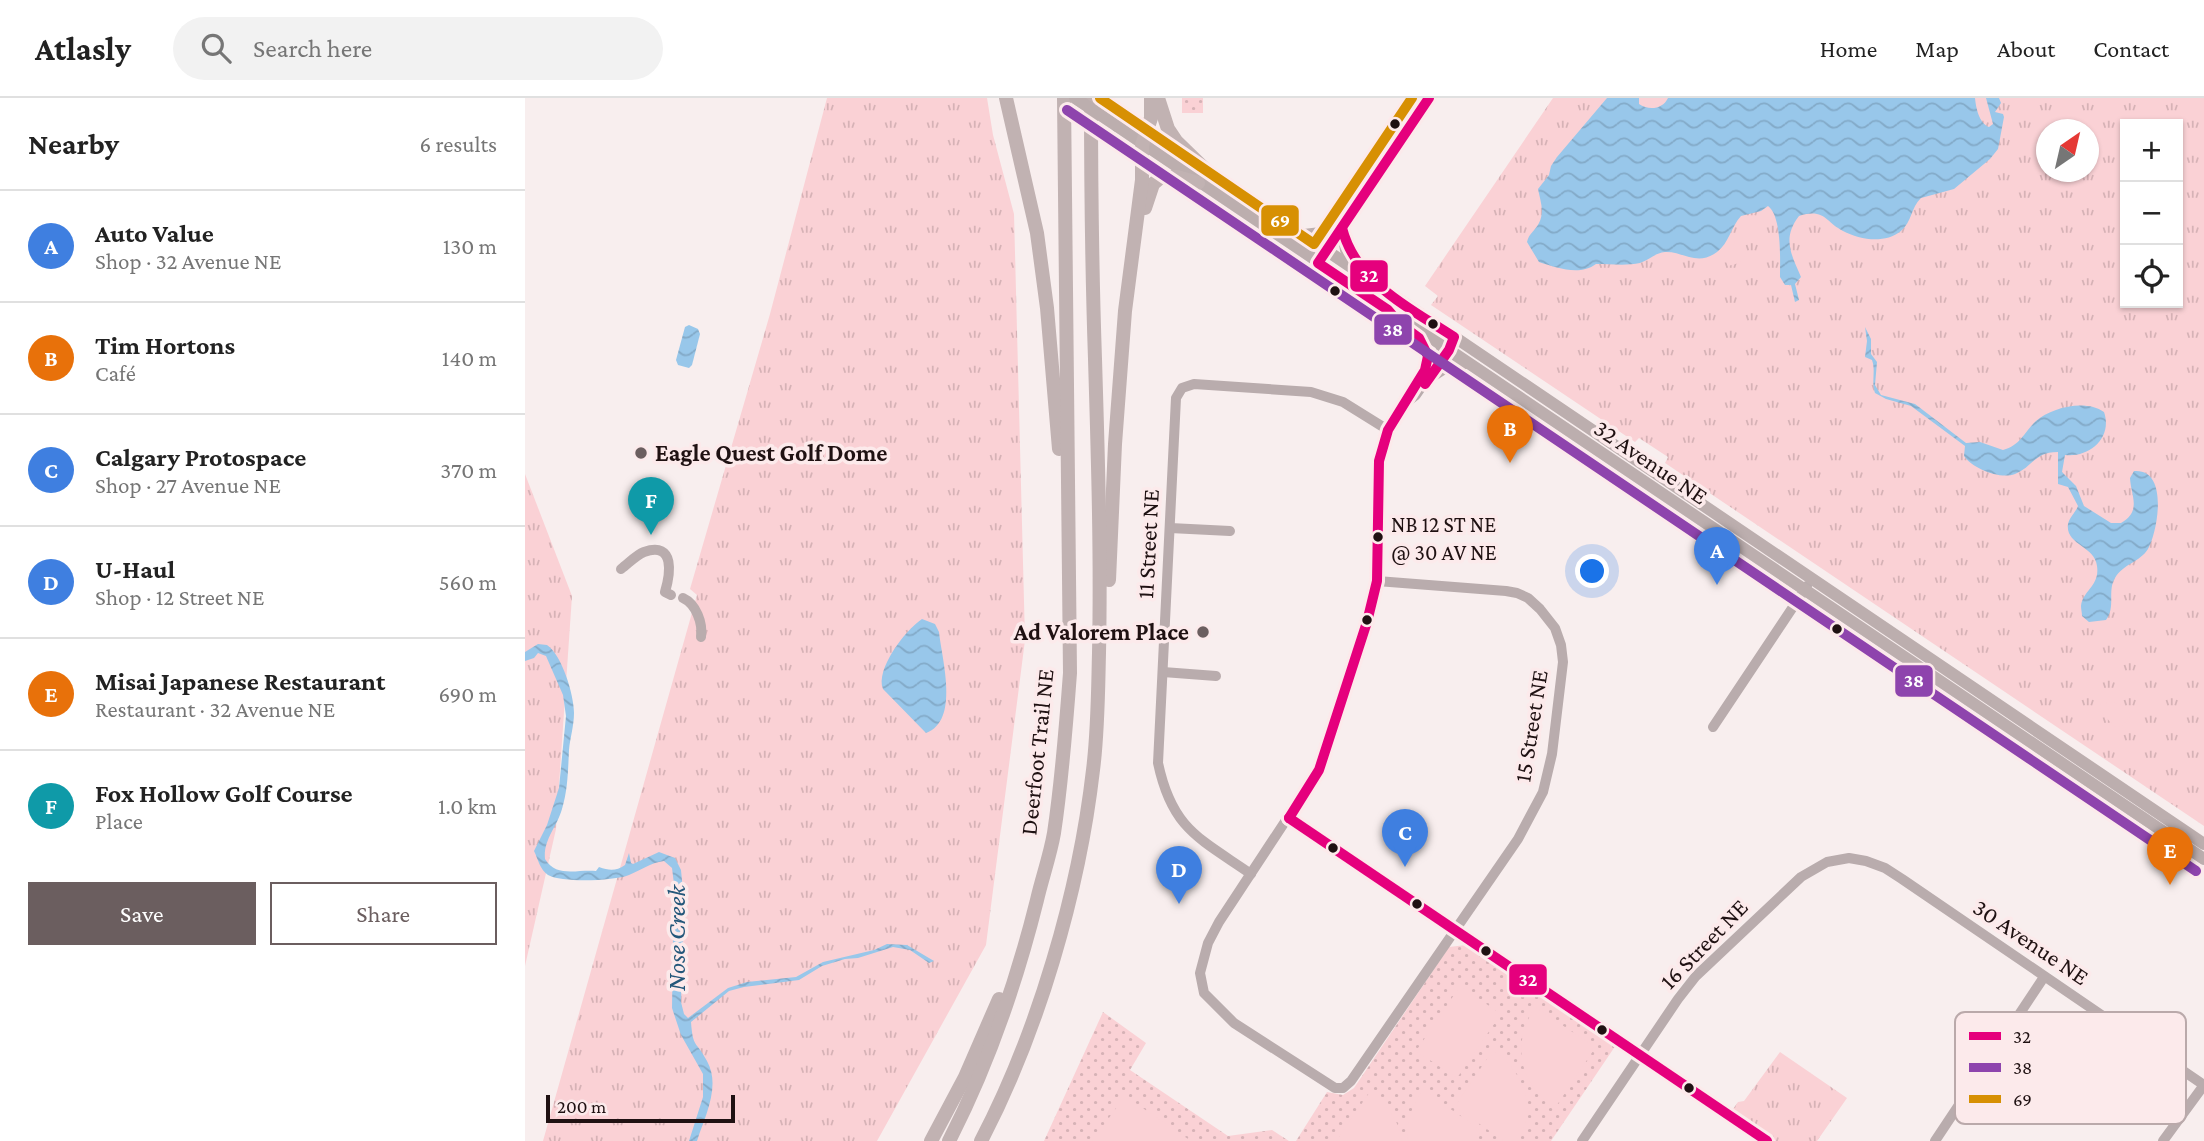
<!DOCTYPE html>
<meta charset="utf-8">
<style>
body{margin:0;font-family:"Crimson Pro",serif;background:#f2f2f2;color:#222}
.controls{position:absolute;right:21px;top:21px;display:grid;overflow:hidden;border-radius:0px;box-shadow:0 2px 5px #0004}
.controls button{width:63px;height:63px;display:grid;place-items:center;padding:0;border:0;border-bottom:2px solid #e0e0e0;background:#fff;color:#222;font:35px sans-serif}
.compass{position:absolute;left:1511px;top:21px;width:63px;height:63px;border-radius:50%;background:#fff;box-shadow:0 2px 5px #0004;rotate:34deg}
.scale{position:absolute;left:21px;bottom:18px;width:189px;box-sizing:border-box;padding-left:7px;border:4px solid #1f1112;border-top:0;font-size:19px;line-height:24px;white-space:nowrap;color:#1f1112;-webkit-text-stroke:5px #fceaeb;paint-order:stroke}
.you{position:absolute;left:1068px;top:474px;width:24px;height:24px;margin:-18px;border:5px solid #fff;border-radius:50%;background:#1a73e8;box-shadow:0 0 0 10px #1a73e833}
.badge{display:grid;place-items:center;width:46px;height:46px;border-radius:50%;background:#6b5e5f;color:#fff;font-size:23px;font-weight:700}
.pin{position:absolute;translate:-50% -58px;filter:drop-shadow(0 2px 4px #0008)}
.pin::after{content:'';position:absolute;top:37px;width:24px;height:21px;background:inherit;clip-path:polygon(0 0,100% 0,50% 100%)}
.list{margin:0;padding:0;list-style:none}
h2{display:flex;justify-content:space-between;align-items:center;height:91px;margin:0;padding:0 28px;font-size:30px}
h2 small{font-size:23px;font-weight:400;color:#767676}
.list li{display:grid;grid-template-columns:46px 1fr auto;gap:21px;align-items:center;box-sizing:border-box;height:112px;padding:0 28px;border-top:2px solid #e0e0e0}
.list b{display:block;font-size:26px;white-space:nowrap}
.list p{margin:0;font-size:23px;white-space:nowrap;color:#767676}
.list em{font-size:23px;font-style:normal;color:#767676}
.actions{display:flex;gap:14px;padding:21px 28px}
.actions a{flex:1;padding:16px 0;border:2px solid #6b5e5f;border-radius:0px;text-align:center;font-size:24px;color:#6b5e5f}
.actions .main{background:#6b5e5f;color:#fff}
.icon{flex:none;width:38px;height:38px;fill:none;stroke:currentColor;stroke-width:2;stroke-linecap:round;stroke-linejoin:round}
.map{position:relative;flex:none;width:1679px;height:1043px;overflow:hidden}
header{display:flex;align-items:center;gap:42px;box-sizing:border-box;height:98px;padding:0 35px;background:#fff;border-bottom:2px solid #e0e0e0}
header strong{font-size:33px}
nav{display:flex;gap:38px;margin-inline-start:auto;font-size:24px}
.search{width:490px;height:63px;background:#f2f2f2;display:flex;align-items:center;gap:18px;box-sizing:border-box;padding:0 24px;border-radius:38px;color:#767676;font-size:26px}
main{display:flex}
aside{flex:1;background:#fff}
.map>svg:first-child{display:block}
.grass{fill:url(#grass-tufts);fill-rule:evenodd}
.park{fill:url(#park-dots)}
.garden{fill:#fad1d5}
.water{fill:url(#water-waves)}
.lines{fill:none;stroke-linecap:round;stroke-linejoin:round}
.minor{stroke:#b9acad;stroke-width:10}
.major{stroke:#bcaeae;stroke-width:12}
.highway{stroke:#c1b2b2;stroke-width:14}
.major-bridge{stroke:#bcaeae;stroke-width:12}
.bus-1-casing{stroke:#fceaeb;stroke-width:16}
.bus-2-casing{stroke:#fceaeb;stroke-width:16}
.bus-3-casing{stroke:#fceaeb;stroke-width:16}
.bus-1{stroke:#e5007d;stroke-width:10}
.bus-2{stroke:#8e44ad;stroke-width:10}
.bus-3{stroke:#d79003;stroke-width:10}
.bus-dot{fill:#1f1112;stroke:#fceaeb;stroke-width:2.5}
.poi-dot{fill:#6b5e5f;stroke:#fceaeb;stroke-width:2.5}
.labels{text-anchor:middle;stroke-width:7;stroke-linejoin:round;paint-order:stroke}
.bus-label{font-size:22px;fill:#1f1112;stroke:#fceaeb;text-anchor:start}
.poi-label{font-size:24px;font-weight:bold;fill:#1f1112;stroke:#fceaeb;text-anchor:start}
.street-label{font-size:24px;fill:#1f1112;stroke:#fceaeb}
.water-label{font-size:26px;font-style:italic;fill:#23577a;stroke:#fceaeb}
.key{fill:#fceaeb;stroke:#baa9aa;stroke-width:2}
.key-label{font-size:19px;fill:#1f1112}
.line-badge{stroke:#fceaeb;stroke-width:2.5}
.badge-label{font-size:19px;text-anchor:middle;font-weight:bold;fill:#fff}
</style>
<header>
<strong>Atlasly</strong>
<div class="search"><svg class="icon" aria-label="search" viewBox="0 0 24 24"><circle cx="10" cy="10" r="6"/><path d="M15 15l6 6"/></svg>Search here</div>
<nav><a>Home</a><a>Map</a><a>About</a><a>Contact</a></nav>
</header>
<main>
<aside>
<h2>Nearby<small>6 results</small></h2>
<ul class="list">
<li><span class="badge" style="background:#3f7fe0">A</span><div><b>Auto Value</b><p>Shop · 32 Avenue NE</p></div><em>130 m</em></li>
<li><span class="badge" style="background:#e8710a">B</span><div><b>Tim Hortons</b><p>Café</p></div><em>140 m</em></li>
<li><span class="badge" style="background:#3f7fe0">C</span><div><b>Calgary Protospace</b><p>Shop · 27 Avenue NE</p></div><em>370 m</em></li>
<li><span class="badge" style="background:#3f7fe0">D</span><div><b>U-Haul</b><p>Shop · 12 Street NE</p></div><em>560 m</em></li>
<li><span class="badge" style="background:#e8710a">E</span><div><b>Misai Japanese Restaurant</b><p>Restaurant · 32 Avenue NE</p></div><em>690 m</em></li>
<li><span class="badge" style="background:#0f9aa8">F</span><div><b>Fox Hollow Golf Course</b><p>Place</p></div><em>1.0 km</em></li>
</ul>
<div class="actions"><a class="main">Save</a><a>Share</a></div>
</aside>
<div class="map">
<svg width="1679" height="1043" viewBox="0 0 1679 1043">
<defs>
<pattern id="grass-tufts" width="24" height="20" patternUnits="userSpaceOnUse" patternTransform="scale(1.75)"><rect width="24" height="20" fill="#fad1d5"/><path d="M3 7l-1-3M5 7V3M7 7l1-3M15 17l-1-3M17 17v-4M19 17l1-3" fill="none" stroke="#d6b2b6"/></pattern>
<pattern id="park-dots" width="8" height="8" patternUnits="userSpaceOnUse" patternTransform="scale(1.75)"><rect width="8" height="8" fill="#fad1d5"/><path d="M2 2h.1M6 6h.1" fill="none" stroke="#d6b2b6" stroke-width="1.8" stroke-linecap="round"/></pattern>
<pattern id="water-waves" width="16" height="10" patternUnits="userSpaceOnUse" patternTransform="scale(1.75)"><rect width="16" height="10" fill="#98c7ea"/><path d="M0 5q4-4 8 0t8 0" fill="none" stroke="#83aac8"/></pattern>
</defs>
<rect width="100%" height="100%" fill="#f8eeee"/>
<g class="grass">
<path d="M302 0H462L468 37 489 116 500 542 461 847 352 1043H18L172 497 165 491 245 216Z"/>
<path d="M1028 0H1679V728L1140 365 1143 359 1114 340 1110 344 906 207 913 198 900 188ZM1600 26H1653V205H1600ZM1521 32H1563V74H1521Z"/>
<path d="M0 376 47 498 31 731 0 868Z"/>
<path d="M1255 954 1322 1000 1292 1043H1251L1209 1014 1208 1011 1213 1004 1219 1003Z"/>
</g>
<g class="park">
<rect x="657" y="0" width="21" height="15"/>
<path d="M941 847 1091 947 1026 1043H771L802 994 818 997 829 990 924 849Z"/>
<path d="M578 914 621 945 605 972 703 1038 747 1032 764 1043H519Z"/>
</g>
<g class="garden">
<path d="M1214 138 1220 140 1221 157 1214 165 1203 168 1199 159Z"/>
<path d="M1587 604 1600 608 1605 613 1604 620 1596 629 1589 628 1575 613 1576 606Z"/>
<path d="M935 888 976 916 932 980 891 953Z"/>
<path d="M1010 909 1067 947 1068 953 1030 1010C994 986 986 945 1010 909Z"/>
<path d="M968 952C998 973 1013 1009 993 1043H979L933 1011 932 1005Z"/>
<path d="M898 992 953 1030 955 1035 949 1043H883C882 1024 886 1007 898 992Z"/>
<path d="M844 995C861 1007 874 1021 877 1043H811Z"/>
<path d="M600 998 666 1043H567Z"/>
</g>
<g class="water">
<path d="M1082 0H1114V6C1124 13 1138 11 1143 0H1450C1451 10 1454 25 1464 29L1468 26 1461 0H1474L1476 5 1470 14 1478 16 1479 19 1473 51 1465 61 1429 91 1396 100C1386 109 1387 124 1376 133 1360 146 1335 142 1318 133 1300 124 1300 110 1274 118 1257 140 1266 156 1276 179L1270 186 1274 202 1270 204 1266 187H1260L1255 179C1255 162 1257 118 1243 108L1236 113 1216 118C1206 129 1204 145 1192 154 1172 169 1158 153 1140 154 1130 155 1124 162 1115 165 1102 168 1085 166 1071 166 1055 178 1032 170 1014 164L1002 144C1004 135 1010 133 1014 125 1020 113 1015 102 1013 91L1024 77 1026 68 1032 59Z"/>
<path d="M164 227 173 231 175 236 167 267 164 270 153 267 151 262 160 229Z"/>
<path d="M1340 229 1346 241V256L1352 264 1350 287 1356 297 1390 306 1441 345 1455 344 1478 352C1496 347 1499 334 1511 323 1527 309 1561 301 1579 314 1588 340 1564 360 1540 357L1537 374 1551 388 1559 408 1586 425H1596C1617 413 1606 398 1605 380L1609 373C1644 370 1633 433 1623 451 1615 464 1598 466 1590 480 1582 493 1591 509 1581 522L1564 524 1557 518C1557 515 1556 511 1556 508 1558 492 1575 488 1572 468 1570 448 1540 447 1543 426 1545 418 1551 414 1553 408L1543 389 1533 386V354C1509 354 1508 369 1490 376 1475 382 1447 370 1439 358L1440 348 1386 308 1361 301 1350 295C1346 284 1351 273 1347 262L1340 259 1342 243Z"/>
<path d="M397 521 410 526 414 534C417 562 435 623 401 635L358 591C350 572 380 532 397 521Z"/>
<path d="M13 546 22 547C37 557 49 597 49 615 49 628 45 640 44 652 43 672 43 691 37 711 32 729 18 742 20 761 31 780 53 771 71 773L74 769C85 773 91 773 100 767L104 755 106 765 108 766 134 754 150 760 156 772 159 803 156 904 159 916 163 920 203 890 222 884 271 879 298 864 349 852 362 846 382 847 409 863 404 865 385 852 368 849 333 860 320 861 297 868 274 882 219 889 204 893 166 924C168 951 171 942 182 963 196 988 180 1018 172 1043H164L178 999V976L156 937 147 910 148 840 151 816 146 797 150 794 147 770 139 763C125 765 116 772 104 777 89 783 37 785 23 777 15 772 13 761 9 753L22 727 34 690 41 618 38 597 21 558 13 555 9 560 0 563V554Z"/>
</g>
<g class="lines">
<g class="minor">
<path d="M799 156 904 0"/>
<path d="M882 303 885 293 922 244"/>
<path d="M645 430 705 433"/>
<path d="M96 471C103 466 111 457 119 454 151 443 145 477 140 494L146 497"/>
<path d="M852 483 981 493 992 495 1003 500 1015 511 1030 530 1036 547 1038 564 1027 656 1018 694 993 741 826 983 818 990H810L709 925 679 895 675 875 683 845 694 824 794 672 835 548 850 490 854 453V363L860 344 873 316 882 304 891 297 925 248"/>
<path d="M158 500C171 506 178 525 176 539"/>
<path d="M638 574 691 578"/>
<path d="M1188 629 1282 488"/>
<path d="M764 720 931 831 1242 1043"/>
<path d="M726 776C674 740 647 731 633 665L651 300 657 290 669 286 786 294 818 304 863 332"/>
<path d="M1057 1043 1153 901 1171 878 1276 779 1302 764 1324 760 1341 763 1360 770 1377 781 1679 987"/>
<path d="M1410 1043 1519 879"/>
<path d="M1638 1043 1679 987"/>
</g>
<g class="major">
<path d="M572 0 665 63"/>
<path d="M592 28 1679 761"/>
<path d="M680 73 792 146 1679 746"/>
<path d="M817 130 821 152 834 169"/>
<path d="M779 137 796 135 821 124"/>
<path d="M886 233C900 245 903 254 900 272"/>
<path d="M904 280 927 265H942"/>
</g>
<g class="highway">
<path d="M481 0 512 135 522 210 534 351"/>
<path d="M633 0 643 31 651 43 688 79"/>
<path d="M620 110 628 86 636 79H652L673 85"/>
<path d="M584 482 590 346 600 213 617 82V47L626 20V0"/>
<path d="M406 1043 440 979 474 901"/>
<path d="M424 1043C463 967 491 886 512 802 517 780 525 758 529 735 537 682 541 629 545 575L539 0"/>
<path d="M456 1043C513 934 554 794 568 672 573 633 573 594 574 555 576 457 573 359 570 261 567 174 566 87 566 0"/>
</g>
<path class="major-bridge" d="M550 0 592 28"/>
<defs>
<g id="bus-1">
<path d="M817 130C831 185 885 210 929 239L924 252 900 286"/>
<path d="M764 720 794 672 842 524 852 483 854 363 863 332 900 272 903 258 894 240 875 226 863 212 793 165 904 0"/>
<path d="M764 720 1242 1043"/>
</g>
<path id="bus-2" d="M542 12 1671 773"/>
<path id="bus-3" d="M575 0 789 146 887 0"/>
</defs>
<use href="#bus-1" class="bus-1-casing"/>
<use href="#bus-2" class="bus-2-casing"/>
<use href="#bus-3" class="bus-3-casing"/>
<use href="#bus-1" class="bus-1"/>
<use href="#bus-2" class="bus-2"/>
<use href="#bus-3" class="bus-3"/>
</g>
<g class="bus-dot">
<circle cx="870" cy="26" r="6"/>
<circle cx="810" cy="193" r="6"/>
<circle cx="908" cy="226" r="6"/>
<circle cx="853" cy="439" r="6"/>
<circle cx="842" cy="522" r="6"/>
<circle cx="1312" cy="531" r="6"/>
<circle cx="808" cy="750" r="6"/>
<circle cx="892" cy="806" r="6"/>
<circle cx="961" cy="853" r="6"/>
<circle cx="1077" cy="932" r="6"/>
<circle cx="1164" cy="990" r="6"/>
</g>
<g class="poi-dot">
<circle cx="116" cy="355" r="7"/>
<circle cx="678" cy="534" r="7"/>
</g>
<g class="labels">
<g class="bus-label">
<text x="866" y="434">NB 12 ST NE<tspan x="866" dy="28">@ 30 AV NE</tspan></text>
</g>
<g class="poi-label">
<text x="130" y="363">Eagle Quest Golf Dome</text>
<text x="664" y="542" text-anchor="end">Ad Valorem Place</text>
</g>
<g class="street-label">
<text transform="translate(1126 364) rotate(34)" y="8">32 Avenue NE</text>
<text transform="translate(623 446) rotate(-87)" y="8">11 Street NE</text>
<text transform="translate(1006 628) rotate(-81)" y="8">15 Street NE</text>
<text transform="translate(512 654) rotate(-84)" y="8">Deerfoot Trail NE</text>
<text transform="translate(1506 844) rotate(34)" y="8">30 Avenue NE</text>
<text transform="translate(1179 846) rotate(-46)" y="8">16 Street NE</text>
</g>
<g class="water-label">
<text transform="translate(151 840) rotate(-90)" y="9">Nose Creek</text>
</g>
</g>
<rect x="1430" y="914" width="231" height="112" rx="10" class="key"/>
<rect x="1444" y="934" width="32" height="8" fill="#e5007d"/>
<rect x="1444" y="965" width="32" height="9" fill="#8e44ad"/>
<rect x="1444" y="997" width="32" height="8" fill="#d79003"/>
<g class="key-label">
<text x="1488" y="945">32</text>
<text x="1488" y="976">38</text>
<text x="1488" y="1008">69</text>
</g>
<g class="line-badge">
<rect x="735" y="106" width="40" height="33" rx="7" fill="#d79003"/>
<rect x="824" y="161" width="40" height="34" rx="7" fill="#e5007d"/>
<rect x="848" y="215" width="40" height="33" rx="7" fill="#8e44ad"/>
<rect x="1369" y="566" width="40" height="34" rx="7" fill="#8e44ad"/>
<rect x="983" y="865" width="40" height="33" rx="7" fill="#e5007d"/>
</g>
<g class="badge-label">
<text x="755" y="129">69</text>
<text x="844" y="184">32</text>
<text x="868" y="238">38</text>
<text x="1389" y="589">38</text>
<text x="1003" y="888">32</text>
</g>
</svg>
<div class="controls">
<button>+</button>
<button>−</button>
<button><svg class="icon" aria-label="locate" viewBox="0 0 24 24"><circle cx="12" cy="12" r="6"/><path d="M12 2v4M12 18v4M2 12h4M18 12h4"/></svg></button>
</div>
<svg class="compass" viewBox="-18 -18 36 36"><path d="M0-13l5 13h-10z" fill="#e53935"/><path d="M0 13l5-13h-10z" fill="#767676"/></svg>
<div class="scale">200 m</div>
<div class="you"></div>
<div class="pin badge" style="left:1192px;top:487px;background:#3f7fe0">A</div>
<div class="pin badge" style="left:985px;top:365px;background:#e8710a">B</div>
<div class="pin badge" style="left:880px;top:769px;background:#3f7fe0">C</div>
<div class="pin badge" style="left:654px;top:806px;background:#3f7fe0">D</div>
<div class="pin badge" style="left:1645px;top:787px;background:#e8710a">E</div>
<div class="pin badge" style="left:126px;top:437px;background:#0f9aa8">F</div>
</div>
</main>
